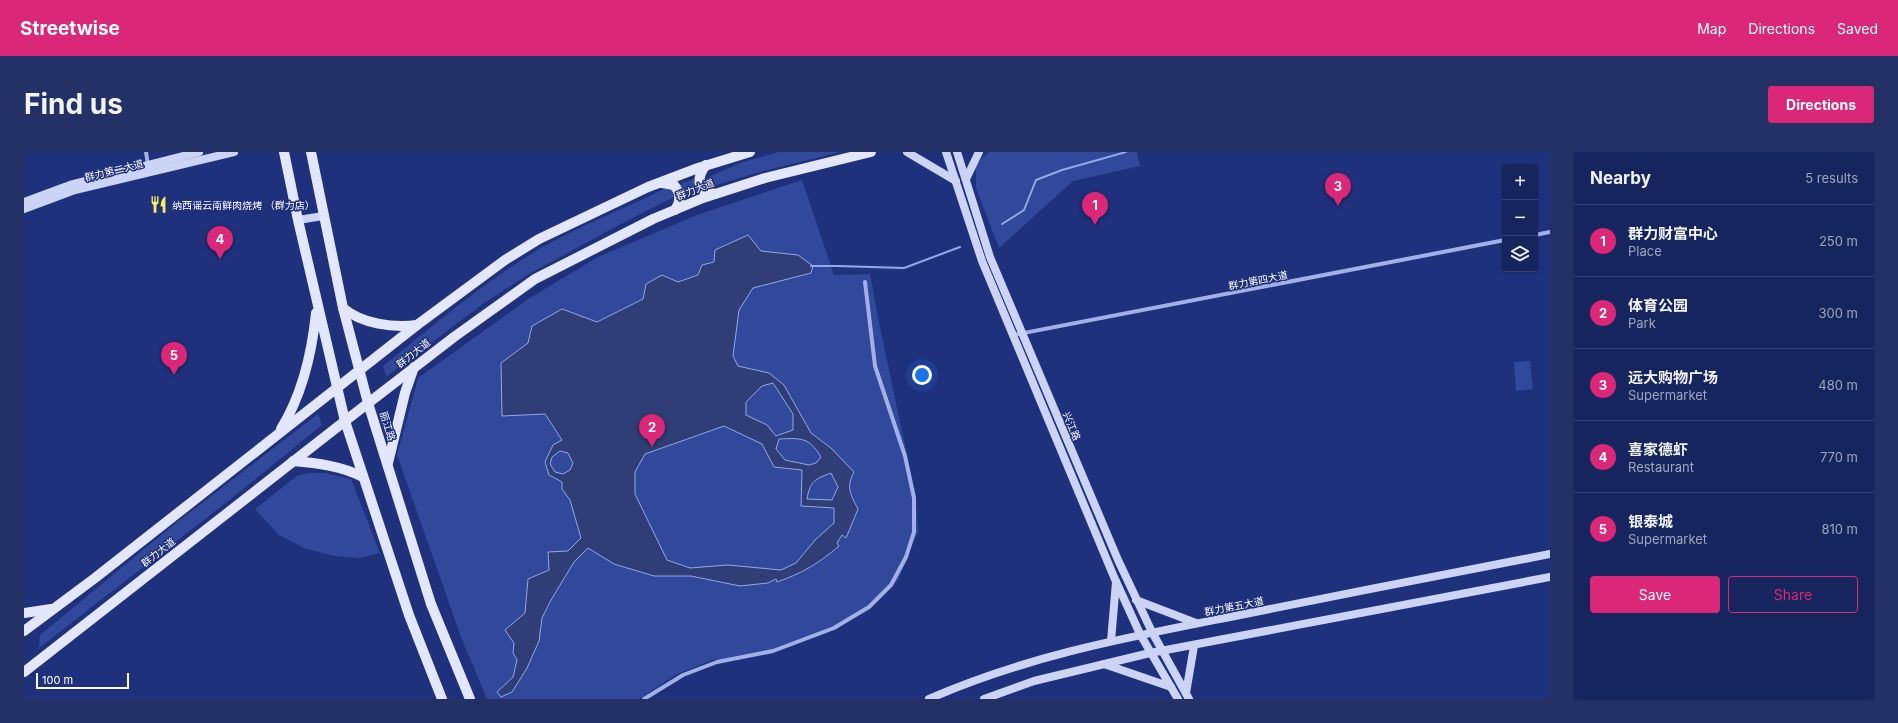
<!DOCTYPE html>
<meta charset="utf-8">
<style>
body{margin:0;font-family:Inter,"Noto Sans SC",sans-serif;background:#243167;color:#f1f3f6}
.controls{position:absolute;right:12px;top:12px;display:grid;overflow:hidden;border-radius:4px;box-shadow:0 1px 3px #0004}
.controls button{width:36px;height:36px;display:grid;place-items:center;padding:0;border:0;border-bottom:1px solid #364273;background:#17255e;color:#f1f3f6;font:20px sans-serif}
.scale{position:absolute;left:12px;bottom:10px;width:93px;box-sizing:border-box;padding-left:4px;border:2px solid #fff;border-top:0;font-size:11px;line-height:14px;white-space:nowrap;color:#fff;-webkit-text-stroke:3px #1f317d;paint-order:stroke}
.you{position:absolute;left:898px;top:223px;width:14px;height:14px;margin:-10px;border:3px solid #fff;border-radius:50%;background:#1a73e8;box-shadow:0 0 0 6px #1a73e833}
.badge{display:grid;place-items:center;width:26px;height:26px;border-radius:50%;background:#db2777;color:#fff;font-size:13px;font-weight:700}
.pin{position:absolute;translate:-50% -33px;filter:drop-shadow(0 1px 2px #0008)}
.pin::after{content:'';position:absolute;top:21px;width:14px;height:12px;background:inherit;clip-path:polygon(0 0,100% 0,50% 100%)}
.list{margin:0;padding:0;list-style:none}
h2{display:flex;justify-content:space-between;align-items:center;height:52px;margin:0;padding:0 16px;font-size:17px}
h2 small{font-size:13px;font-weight:400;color:#9ea5bc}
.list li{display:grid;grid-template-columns:26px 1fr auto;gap:12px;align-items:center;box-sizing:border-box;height:72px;padding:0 16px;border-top:1px solid #364273}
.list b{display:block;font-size:15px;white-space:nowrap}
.list p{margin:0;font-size:13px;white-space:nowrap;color:#9ea5bc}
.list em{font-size:13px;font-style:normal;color:#9ea5bc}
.actions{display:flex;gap:8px;padding:12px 16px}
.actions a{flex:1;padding:9px 0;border:1px solid #db2777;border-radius:4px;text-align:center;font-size:14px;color:#db2777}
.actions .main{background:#db2777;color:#fff}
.icon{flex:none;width:22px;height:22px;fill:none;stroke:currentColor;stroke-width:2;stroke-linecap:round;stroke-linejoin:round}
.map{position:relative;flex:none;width:1526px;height:547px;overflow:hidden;border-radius:4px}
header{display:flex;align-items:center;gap:24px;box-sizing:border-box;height:56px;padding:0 20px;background:#db2777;color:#fff}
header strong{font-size:19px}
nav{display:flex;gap:22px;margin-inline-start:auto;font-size:14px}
.intro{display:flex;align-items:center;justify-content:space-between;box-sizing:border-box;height:96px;padding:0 24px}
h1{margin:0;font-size:28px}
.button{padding:10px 18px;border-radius:4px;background:#db2777;color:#fff;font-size:14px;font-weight:700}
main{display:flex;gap:24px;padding:0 24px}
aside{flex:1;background:#17255e;border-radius:4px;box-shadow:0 1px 3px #0004}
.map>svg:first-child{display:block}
.green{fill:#31489b}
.water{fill:#2f3e76;stroke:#95a7e9;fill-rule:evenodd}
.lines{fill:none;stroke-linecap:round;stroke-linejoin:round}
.stream{stroke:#95a7e9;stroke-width:2}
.street{stroke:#a1b0e7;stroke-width:4}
.secondary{stroke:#ccd4f6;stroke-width:8}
.primary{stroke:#e3e7fd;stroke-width:10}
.labels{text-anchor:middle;stroke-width:3;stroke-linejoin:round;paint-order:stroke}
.street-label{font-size:10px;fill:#fff;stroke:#1f317d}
.poi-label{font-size:10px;fill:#fff;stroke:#1f317d;text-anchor:start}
</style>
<header>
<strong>Streetwise</strong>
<nav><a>Map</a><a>Directions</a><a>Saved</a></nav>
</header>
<div class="intro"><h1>Find us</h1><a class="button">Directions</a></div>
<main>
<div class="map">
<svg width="1526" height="547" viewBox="0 0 1526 547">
<rect width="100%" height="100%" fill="#1f317d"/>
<g class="green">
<path d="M755 0H817L739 19 689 34 684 35 682 31V26L716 11Z"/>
<path d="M965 0H1113L1116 14 1049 29 975 96 952 36V12Z"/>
<path d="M672 26 676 39 661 45 656 32Z"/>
<path d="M778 28 810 123 846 122 855 171 892 345 894 380 874 428 847 456 800 480 744 502 689 508 653 522 615 547H463L437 485 373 303 394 226 504 147 574 105 673 63Z"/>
<path d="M642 36H648L650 45 593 74 505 122 460 151 362 225 359 214C413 171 466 124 526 91 564 70 604 55 642 36Z"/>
<path d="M1506 209 1509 237 1492 239 1490 210Z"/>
<path d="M294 262 298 273 208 346 15 496 16 483 148 374Z"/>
<path d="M284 321H301L327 327 356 401 335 406 310 404 280 396 255 383 231 357 273 324Z"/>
</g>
<path class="water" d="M724 83 737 99 774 103 789 114 787 121 729 136 715 158 709 204 714 214 745 221 760 233 787 281 807 296 830 320C822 335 826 342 834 357L822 386 818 383 813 391 815 394C795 411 779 421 753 430L752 427 744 431 716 434 667 424H630L590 412 564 396 550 410 527 448 518 466 515 489 503 516 488 540 477 545 473 540 489 525 493 508 489 501 490 491 481 478 501 461 504 427 525 418 524 400 544 399 557 386 546 348 538 337V330L525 323 521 310 529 293 538 288 521 262 478 264 477 211 504 191 508 174 538 157 573 170 619 147 622 132 638 123 654 130 674 123 678 113 690 110 691 98ZM749 231 769 262V278L752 284 743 273 722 263V250L738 234ZM700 274 738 292 750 315 778 318 777 354 810 356V371L792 387 772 411 757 418 704 413 666 416 643 408 611 342V320L621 302ZM755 287C777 286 785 285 797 305L792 311 785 313 761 308 752 297ZM536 299 544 301 549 311 546 318 539 322 531 320 526 312 528 305ZM807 321 814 335 808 348 783 347C786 329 791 327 807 321Z"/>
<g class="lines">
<g class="stream">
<path d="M978 72 1000 58 1012 28 1038 18 1102 0"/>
<path d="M787 114H813L880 116 936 95"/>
</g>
<g class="street">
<path d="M122 0 124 13"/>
<path d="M1511 83 1526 80"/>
<path d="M989 183 1481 88"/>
<path d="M620 547 659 523 693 510 749 499 810 476 845 455 867 433 882 405 890 380V346L881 304 851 214 841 130"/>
</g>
<g class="secondary">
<path d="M883 0 932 29"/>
<path d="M922 0 958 109 1090 425 1116 482 1154 547"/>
<path d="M933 0 966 105 1094 408 1128 480 1165 547"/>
<path d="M942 27 955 0"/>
<path d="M0 50 46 33 175 0"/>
<path d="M0 57 51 38 210 0"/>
<path d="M274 68 299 64"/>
<path d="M1112 448 1172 471"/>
<path d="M1087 489 1092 430"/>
<path d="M1080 512 1147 535"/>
<path d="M1162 541 1170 494"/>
<path d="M905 547C1000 505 1100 486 1201 466 1309 444 1418 423 1526 402"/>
<path d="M960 547 1010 529 1126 501 1526 425"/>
</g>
<g class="primary">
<path d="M260 0 274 68 321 269 385 463 418 547"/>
<path d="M287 0 319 156 344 251 407 452 446 547"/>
<path d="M682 13C675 22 672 32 681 40L691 42"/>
<path d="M638 31 650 33C657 41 657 50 651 58"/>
<path d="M319 156C338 172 369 176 393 173"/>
<path d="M257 277C278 243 288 200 292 161"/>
<path d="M269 309C293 311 317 314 339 325"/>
<path d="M364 311 381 241 390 215"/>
<path d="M0 461 27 457"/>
<path d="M0 479 71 426 393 173 481 108 515 87 624 35 674 16 726 0"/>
<path d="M0 520 321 269 430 185 511 127 629 67 679 46 741 26 847 0"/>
</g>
</g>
<defs>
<symbol id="restaurant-bare" viewBox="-9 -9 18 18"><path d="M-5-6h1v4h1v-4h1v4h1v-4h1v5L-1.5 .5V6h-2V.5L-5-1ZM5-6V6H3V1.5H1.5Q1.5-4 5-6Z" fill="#f6ef61" stroke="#1f317d" stroke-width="2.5" paint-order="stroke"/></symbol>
</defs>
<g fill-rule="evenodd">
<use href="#restaurant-bare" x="122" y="40" width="25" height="25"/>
</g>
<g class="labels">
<g class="street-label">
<text transform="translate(90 18) rotate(-14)" y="4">群力第二大道</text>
<text transform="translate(671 37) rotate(-22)" y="4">群力大道</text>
<text transform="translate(1234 128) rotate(-11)" y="4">群力第四大道</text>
<text transform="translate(389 201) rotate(-38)" y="4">群力大道</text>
<text transform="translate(364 274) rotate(73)" y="4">丽江路</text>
<text transform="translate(1048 274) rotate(67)" y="4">兴江路</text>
<text transform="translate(134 400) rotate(-38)" y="4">群力大道</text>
<text transform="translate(1210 454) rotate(-11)" y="4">群力第五大道</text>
</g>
<g class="poi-label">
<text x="148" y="57">纳西谣云南鲜肉烧烤 （群力店）</text>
</g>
</g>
</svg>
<div class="controls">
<button>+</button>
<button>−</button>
<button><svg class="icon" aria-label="layers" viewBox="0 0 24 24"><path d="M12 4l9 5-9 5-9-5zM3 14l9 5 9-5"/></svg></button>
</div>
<div class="scale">100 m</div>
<div class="you"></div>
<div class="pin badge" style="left:1071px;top:73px">1</div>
<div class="pin badge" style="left:628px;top:295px">2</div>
<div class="pin badge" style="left:1314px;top:54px">3</div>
<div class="pin badge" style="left:196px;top:107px">4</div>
<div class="pin badge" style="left:150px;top:223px">5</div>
</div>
<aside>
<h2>Nearby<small>5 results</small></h2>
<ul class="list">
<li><span class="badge">1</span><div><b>群力财富中心</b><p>Place</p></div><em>250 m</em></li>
<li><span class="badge">2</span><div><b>体育公园</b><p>Park</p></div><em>300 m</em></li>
<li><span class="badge">3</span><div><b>远大购物广场</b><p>Supermarket</p></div><em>480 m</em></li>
<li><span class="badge">4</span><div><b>喜家德虾</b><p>Restaurant</p></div><em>770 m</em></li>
<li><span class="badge">5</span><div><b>银泰城</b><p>Supermarket</p></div><em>810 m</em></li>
</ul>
<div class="actions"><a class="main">Save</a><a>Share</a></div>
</aside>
</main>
